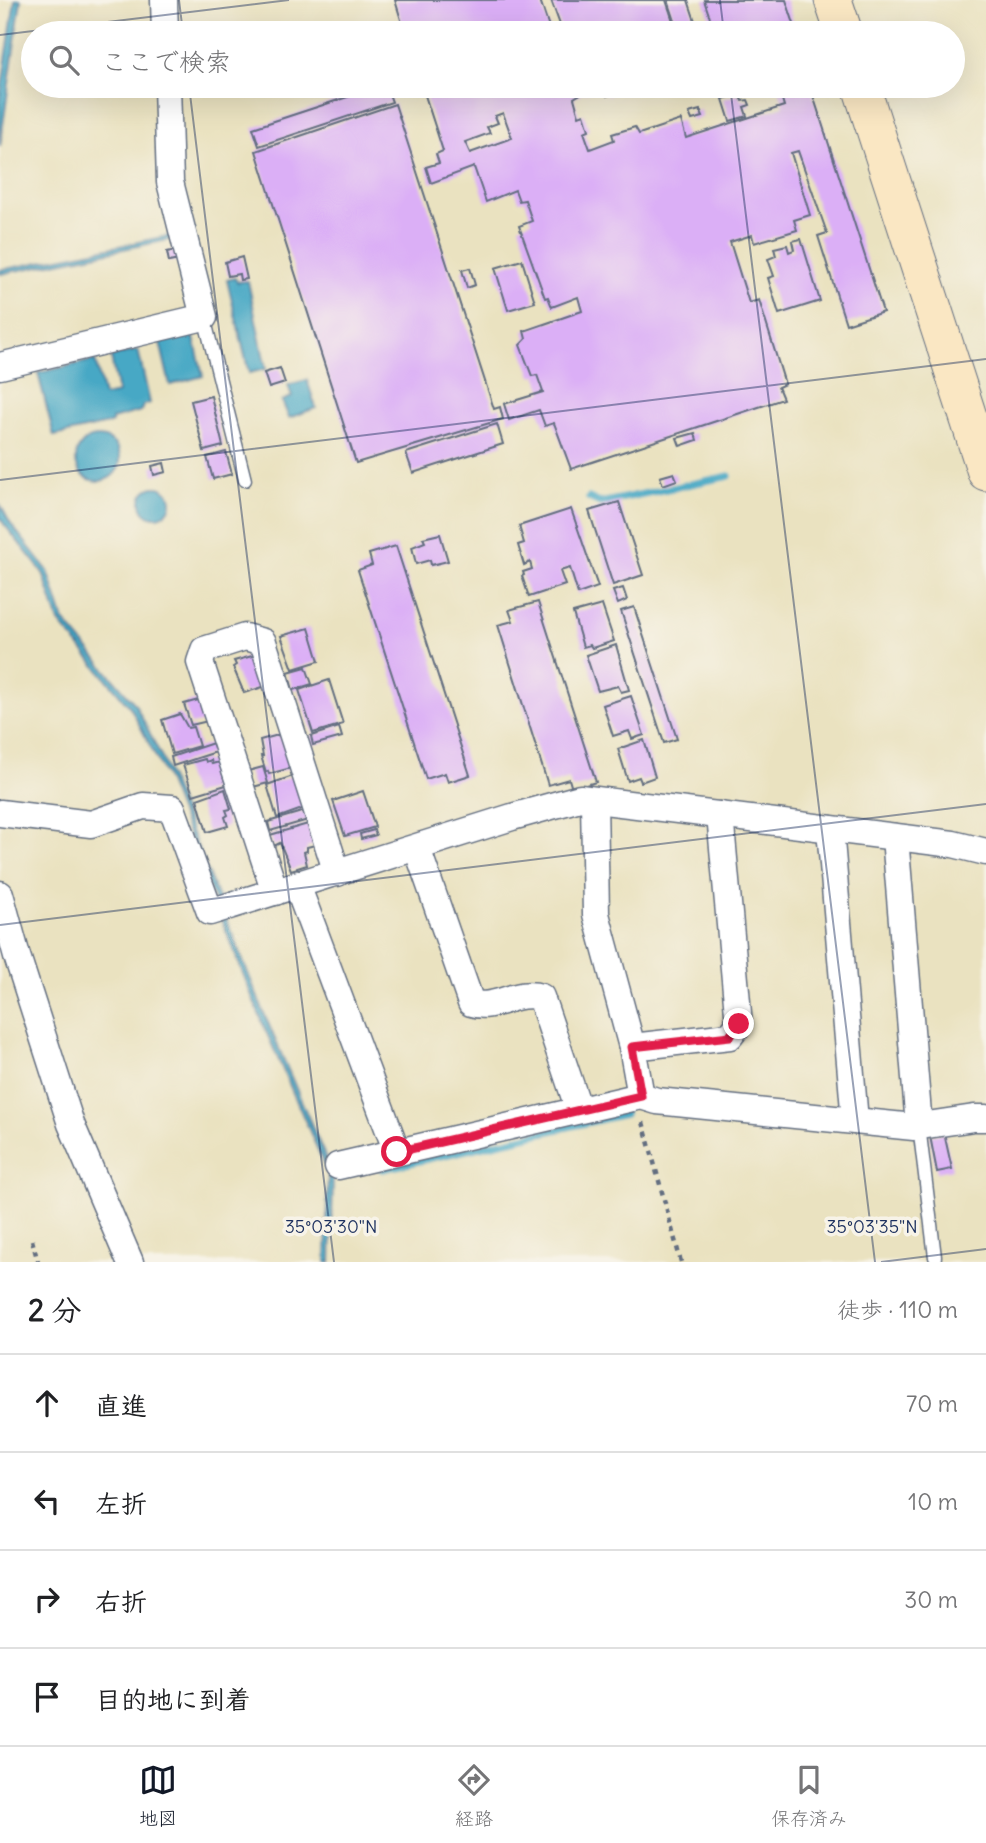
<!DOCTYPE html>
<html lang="ja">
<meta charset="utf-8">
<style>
body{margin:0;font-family:Delius,"Klee One",sans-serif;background:#f6f6f6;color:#202124}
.stop{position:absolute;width:21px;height:21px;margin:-16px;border:5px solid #e11d48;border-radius:50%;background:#fff}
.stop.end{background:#e11d48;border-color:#fff;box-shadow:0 2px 7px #0008}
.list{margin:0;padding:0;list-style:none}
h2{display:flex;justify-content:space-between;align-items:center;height:91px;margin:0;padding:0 28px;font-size:30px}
h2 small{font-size:23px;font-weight:400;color:#757577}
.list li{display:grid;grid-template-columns:46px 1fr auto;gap:21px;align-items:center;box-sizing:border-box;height:98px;padding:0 28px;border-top:2px solid #e0e0e0}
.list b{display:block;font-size:26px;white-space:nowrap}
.list em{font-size:23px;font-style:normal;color:#757577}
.icon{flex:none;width:38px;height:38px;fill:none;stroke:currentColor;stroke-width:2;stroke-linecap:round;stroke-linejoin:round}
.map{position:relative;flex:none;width:986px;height:1262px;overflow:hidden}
.search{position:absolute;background:#fff;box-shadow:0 7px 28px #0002;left:21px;right:21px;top:21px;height:77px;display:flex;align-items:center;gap:18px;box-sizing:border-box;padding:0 24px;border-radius:38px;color:#757577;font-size:26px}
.sheet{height:483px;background:#fff}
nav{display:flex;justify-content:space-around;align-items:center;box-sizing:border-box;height:98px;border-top:2px solid #e0e0e0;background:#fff;font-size:19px;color:#757577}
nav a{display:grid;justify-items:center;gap:4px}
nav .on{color:#111827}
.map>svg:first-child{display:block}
.water{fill:#46a8c5;stroke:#306c92;stroke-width:2}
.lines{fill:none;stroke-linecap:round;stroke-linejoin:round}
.stream{stroke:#46a8c5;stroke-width:7}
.building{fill:#dbaff6;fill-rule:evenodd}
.lane-casing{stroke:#636e80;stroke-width:15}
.street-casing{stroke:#636e80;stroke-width:29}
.secondary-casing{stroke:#636e80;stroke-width:39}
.path{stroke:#636e80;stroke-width:4.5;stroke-dasharray:5 5;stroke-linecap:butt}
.lane{stroke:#fff;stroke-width:12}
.street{stroke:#fff;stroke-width:26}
.secondary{stroke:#fae7c3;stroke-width:37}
.route{stroke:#e11d48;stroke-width:9}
.ticks{fill:none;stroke:#1b2f5e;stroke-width:2;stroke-opacity:0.45}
.ticks-label{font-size:18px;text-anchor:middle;fill:#1b2f5e;stroke:#f7f3e8;stroke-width:7;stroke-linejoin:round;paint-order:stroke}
</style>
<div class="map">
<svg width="986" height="1262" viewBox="0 0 986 1262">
<rect width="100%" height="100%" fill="#f7f3e8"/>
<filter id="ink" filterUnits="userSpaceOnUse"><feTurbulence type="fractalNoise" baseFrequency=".0143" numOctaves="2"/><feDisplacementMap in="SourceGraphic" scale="14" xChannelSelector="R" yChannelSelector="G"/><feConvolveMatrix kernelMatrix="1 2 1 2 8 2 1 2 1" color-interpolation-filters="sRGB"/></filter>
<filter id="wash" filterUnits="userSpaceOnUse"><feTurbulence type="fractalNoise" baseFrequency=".00686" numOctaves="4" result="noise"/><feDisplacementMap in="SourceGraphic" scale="28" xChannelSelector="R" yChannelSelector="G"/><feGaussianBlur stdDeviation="1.57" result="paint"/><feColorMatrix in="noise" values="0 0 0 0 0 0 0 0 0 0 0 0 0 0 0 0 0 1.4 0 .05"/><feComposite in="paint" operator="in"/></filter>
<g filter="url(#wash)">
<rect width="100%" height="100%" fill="#eae2c0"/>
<g class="water">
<path d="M15 0H21L0 146V99Z"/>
<path d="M178 234V238L0 274V270Z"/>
<path d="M235 278 237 282 248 281 266 369 249 373 227 280Z"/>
<path d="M193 334 203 376 170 385 160 342Z"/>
<path d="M138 350 150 403 143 405 141 411 112 419V423L54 436 38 373 95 360 104 396 118 393 111 357Z"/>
<path d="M307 380 316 408 289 418 282 401 292 397 288 385Z"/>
<circle cx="98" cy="459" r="22"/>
<circle cx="156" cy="502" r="15"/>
<path d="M0 504 10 523 48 571 64 621 135 704 161 756 268 1023 333 1175 331 1262H326L328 1173 263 1024 165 775 131 708 59 622 43 573 4 524 0 517Z"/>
</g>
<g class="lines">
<g class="stream">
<path d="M589 498 600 503 729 476"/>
<path d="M383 1169 625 1114"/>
</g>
</g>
<g id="blocks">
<g class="building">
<path d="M395 0H540L551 33H405Z"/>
<path d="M551 0H666L677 33H563Z"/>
<path d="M668 0H688L699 33H679Z"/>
<path d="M704 0H786L796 30 788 33H715Z"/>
<path d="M381 86H386L392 102 259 146 253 128Z"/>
<path d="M422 86H579L582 93 574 98 579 116 584 114 589 130 584 132 590 149 614 140 612 134 635 127 639 134 681 120 686 138 784 106 778 86H810L883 312 846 324 818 236 827 233 798 151 791 153 810 215 794 220 797 230 754 243 752 235 730 242 749 303 759 300 785 384 778 387 783 399 571 469 554 423 545 426 539 410 509 420 504 404 543 392 537 375 532 376 520 345 526 339 524 331 582 311 578 297 552 307 548 297 545 298 519 226 532 221 525 200 519 201 515 190 486 202 474 167 431 183 426 167 439 163 436 154 443 151ZM503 113 512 138 470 153 465 142 490 133 487 127 498 123 495 116Z"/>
<path d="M580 86H627L628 88 607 96 604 88 583 93Z"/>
<path d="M739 94 742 101 748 100 750 105 744 107 747 116 730 121 723 99Z"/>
<path d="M395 104 494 409 500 407 503 419 356 463 256 151Z"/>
<path d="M700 110 703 117 692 120 689 113Z"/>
<path d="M801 239 820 301 779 314 768 278 774 276 768 259 776 256 774 248 787 245 789 252 794 250 792 241Z"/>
<path d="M176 250 179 260 169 262 167 252Z"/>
<path d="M242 257 247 279 240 280 239 274 228 276 225 262Z"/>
<path d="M522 260 535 302 508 310 495 268Z"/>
<path d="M470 268 475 285 467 288 462 270Z"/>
<path d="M280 368 285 383 269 388 264 373Z"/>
<path d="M211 396 223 446 204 451 191 401Z"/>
<path d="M497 424 503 444 413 473 406 453Z"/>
<path d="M695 433 697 440 680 446 677 438Z"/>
<path d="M226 452 232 474 213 479 207 457Z"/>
<path d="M164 463 166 472 154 475 152 466Z"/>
<path d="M674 473 677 480 663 485 660 477Z"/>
<path d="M619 502 643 575 613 585 589 511Z"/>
<path d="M571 509 598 587 578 594 570 568 560 571 565 585 529 597 522 576 524 575 523 572 532 569 530 562 524 565 518 545 524 543 519 526Z"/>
<path d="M440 534 448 561 431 565 430 560 416 564 412 547 425 542 423 538Z"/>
<path d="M396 546 470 775 448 782 445 773 426 779 358 570 372 565 369 554Z"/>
<path d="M623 588 627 600 618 604 613 591Z"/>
<path d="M538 602 596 782 572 789 569 779 548 785 498 625 513 621 509 610Z"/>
<path d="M602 605 614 641 592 648 590 645 583 647 573 613Z"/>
<path d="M634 607 677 739 664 743 621 611Z"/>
<path d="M309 628 319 661 293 669 281 636Z"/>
<path d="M616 645 629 690 621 692 618 686 598 691 586 655Z"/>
<path d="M256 655 266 686 244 693 233 667 236 665 234 661Z"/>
<path d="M306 667 312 684 293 690 288 672Z"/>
<path d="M329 680 343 724 313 733 299 690Z"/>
<path d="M631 696 644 735 632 739 629 731 613 736 603 705Z"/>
<path d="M202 699 208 721 191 725 184 704Z"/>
<path d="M180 714 188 728 193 727 199 746 172 754 162 720Z"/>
<path d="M339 727 342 737 313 745 311 736Z"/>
<path d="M282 734 291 768 269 774 268 771 266 772 261 756H263L260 740Z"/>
<path d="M644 740 655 777 641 782 639 777 628 781 618 749Z"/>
<path d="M213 743 216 752 173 766 171 757Z"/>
<path d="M205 759 206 762 211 760 212 764 219 762 226 785 193 795 183 765Z"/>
<path d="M263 767 268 783 253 787 248 771Z"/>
<path d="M293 776 305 808 277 818 267 785Z"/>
<path d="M225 789 231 809 226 810 228 815 225 817 228 826 207 832 197 799Z"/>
<path d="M363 791 375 827 345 836 333 801Z"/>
<path d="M305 811 308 820 270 831 268 822Z"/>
<path d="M308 824 315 845 307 847V851L304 852 307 865 291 870 280 843 274 846 270 835Z"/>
<path d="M374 830 376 835 361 839 360 834Z"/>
<path d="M944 1133 952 1169 937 1172 930 1136Z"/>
</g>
</g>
</g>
<g filter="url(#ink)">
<use href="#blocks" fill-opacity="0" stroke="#636e80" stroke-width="2"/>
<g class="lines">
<defs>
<g id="lane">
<path d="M204 317 245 480"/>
<path d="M919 1126 935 1257"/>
</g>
<g id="street">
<path d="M164 0 165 33"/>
<path d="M0 366 204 317 170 182 167 86"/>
<path d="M594 800 596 914 632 1047 641 1096"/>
<path d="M0 813 91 824 143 806 172 808 210 912 512 817 580 798 953 844 986 852"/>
<path d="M830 829 855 1121"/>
<path d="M895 837 919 1126"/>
<path d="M417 848 471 1003C495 1011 516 989 541 997L579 1110"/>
<path d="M297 885 397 1152"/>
<path d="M275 892 200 662 204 650 245 637 263 642 337 873"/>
<path d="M0 894 17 956 71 1124 130 1262"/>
<path d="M632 1047 730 1036 739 1024 720 815"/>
<path d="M338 1166 641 1096 657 1101 914 1127 974 1118H986"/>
</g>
<g id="secondary">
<path d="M833 0 844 33"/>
<path d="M861 86 986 472"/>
</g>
</defs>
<use href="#lane" class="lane-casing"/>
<use href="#street" class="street-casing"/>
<use href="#secondary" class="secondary-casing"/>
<g class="path">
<path d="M643 1122 681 1262"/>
<path d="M32 1240 38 1262"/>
</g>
<use href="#lane" class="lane"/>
<use href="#street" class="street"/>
<use href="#secondary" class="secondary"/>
</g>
</g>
<g class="lines" filter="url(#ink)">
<path class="route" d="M397 1152 641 1096 632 1047 730 1036 739 1024"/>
</g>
<path class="ticks" d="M179 0 183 33M720 0 724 33M0 35 289 0M189 86 334 1262M730 86 875 1262M0 480 986 359M0 925 986 804M881 1262 986 1249"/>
<g class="ticks-label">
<text x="331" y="1233">35°03'30"N</text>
<text x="872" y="1233">35°03'35"N</text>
</g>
</svg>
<div class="stop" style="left:397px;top:1152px"></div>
<div class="stop end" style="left:739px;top:1024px"></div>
<div class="search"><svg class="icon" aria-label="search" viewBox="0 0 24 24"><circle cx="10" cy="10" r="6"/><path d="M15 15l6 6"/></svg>ここで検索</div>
</div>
<section class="sheet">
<h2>2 分<small>徒歩 · 110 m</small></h2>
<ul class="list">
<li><svg class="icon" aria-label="ahead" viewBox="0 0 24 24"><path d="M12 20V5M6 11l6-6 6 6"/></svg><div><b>直進</b></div><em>70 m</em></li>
<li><svg class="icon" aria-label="left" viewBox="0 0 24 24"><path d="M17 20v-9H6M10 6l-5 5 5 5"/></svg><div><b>左折</b></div><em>10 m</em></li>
<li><svg class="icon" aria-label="right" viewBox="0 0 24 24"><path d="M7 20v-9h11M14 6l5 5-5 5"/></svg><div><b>右折</b></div><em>30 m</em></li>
<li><svg class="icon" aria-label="arrive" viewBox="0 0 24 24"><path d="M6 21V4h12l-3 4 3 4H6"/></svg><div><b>目的地に到着</b></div></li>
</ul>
</section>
<nav>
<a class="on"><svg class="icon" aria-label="map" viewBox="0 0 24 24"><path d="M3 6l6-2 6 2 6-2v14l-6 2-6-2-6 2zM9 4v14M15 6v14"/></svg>地図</a>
<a><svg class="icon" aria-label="directions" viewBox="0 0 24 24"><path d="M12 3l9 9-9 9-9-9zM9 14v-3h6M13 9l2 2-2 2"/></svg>経路</a>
<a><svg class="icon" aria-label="saved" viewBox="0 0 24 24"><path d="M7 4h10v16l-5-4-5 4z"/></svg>保存済み</a>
</nav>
